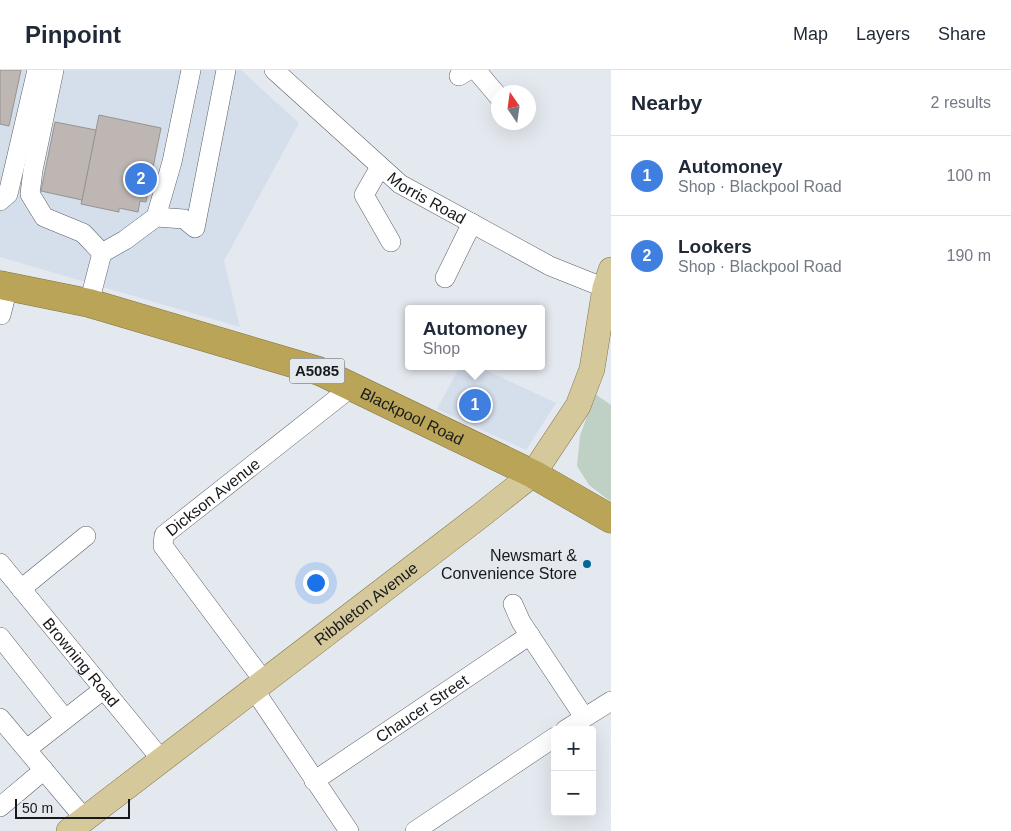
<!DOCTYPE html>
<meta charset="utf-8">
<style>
body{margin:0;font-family:Helvetica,sans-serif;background:#f2f2f3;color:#1f2937}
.controls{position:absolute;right:15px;bottom:15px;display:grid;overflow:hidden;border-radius:5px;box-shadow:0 5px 20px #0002}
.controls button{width:45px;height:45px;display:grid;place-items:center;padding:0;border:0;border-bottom:1px solid #e0e1e3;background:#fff;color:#1f2937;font:25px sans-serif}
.compass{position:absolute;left:491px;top:15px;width:45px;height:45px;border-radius:50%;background:#fff;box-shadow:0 5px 20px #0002;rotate:347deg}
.scale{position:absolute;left:15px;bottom:12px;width:115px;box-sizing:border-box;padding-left:5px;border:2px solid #18191c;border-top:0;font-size:14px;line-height:18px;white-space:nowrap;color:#18191c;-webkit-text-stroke:4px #e4e9ef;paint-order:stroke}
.you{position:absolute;left:315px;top:512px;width:18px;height:18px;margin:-12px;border:4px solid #fff;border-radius:50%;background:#1a73e8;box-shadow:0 0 0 8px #1a73e833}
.badge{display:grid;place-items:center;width:32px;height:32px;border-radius:50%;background:#1a73e8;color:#fff;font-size:16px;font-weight:700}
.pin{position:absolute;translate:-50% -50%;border:2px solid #fff;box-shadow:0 1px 5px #0006}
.popup{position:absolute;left:405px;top:235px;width:140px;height:65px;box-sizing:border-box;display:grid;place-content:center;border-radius:5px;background:#fff;filter:drop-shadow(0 1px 4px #0005);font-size:16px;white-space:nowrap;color:#747a83}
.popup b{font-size:19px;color:#1f2937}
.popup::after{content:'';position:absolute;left:50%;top:100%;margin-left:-10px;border:10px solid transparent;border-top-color:#fff}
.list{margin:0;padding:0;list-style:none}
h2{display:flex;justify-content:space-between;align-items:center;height:65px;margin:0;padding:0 20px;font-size:21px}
h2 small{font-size:16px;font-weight:400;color:#747a83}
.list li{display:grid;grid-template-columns:32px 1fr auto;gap:15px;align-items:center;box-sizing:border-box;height:80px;padding:0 20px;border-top:1px solid #e0e1e3}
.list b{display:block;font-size:19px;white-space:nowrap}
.list p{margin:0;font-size:16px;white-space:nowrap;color:#747a83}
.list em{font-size:16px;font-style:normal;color:#747a83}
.map{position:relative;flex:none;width:611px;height:761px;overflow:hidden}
header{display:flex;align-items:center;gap:30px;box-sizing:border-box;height:70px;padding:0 25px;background:#fff;border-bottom:1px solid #e0e1e3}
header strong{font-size:24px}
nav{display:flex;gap:28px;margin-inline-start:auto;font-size:18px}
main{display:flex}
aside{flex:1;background:#fff}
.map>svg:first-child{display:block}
.built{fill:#d5deeb}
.green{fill:#bfd1c4}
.building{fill:#bdb6b2;stroke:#99938f}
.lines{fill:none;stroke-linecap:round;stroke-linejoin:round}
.minor-casing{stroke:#5b5f64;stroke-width:20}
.major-casing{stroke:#817342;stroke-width:26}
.highway-casing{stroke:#817342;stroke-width:29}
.minor{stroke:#fff;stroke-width:19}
.major{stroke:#d5c89a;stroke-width:25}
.highway{stroke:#b9a457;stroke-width:28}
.poi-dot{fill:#026896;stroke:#e4e9ef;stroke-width:2}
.labels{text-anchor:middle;stroke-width:4.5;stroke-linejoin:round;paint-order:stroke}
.shield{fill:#e4e9ef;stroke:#55575b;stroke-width:1}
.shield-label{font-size:15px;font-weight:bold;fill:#18191c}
.street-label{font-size:16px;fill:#18191c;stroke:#e4e9ef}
.poi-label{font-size:16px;fill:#18191c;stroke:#e4e9ef;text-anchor:end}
</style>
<header>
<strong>Pinpoint</strong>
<nav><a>Map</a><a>Layers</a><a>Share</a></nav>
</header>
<main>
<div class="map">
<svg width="611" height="761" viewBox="0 0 611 761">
<rect width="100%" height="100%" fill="#e4e9ef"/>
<g class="built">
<path d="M0 0H241L299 53 224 191 240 257 0 187Z"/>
<path d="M460 296H477L556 333 526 380 437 339Z"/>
</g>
<path class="green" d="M595 324 611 335V432L589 415 577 396 580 366Z"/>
<g class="building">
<path d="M0 0H21L9 56 0 54Z"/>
<path d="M99 45 161 58 146 132 140 131 138 142 119 138V142L81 134Z"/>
<path d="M55 52 96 60 82 130 41 121Z"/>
</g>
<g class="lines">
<defs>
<g id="minor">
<path d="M54 0 33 100 30 124 44 147 83 163 102 183"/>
<path id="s1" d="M274 0 400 114 550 196 605 218"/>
<path d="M476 0 498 26"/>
<path d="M459 6 469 0"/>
<path d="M380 97 364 125 391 172"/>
<path d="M0 131 8 124 37 0"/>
<path d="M156 147 184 149 195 158 226 0"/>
<path d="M445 208 472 153"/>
<path d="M89 233 102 183 125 170 156 147 172 92 191 0"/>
<path d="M1 245 8 217"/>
<path id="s2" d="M0 493 161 689"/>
<path d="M21 519 86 466"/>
<path d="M513 534 521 552 584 647"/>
<path d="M0 567 65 649"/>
<path id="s3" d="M263 610 163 476 164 465 353 316"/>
<path d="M253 618 349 761"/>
<path d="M0 648 84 748"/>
<path d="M565 660 611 631"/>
<path d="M27 679 104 619"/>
<path id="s4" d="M314 711 530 565"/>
<path d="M0 737 44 700"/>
<path d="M415 761 555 667"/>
</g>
<g id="major">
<path id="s5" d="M69 761 480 446 533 404 578 336 592 299 605 218 611 200"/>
</g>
<g id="highway">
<path id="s6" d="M0 215 89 233 319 301 533 404 611 449"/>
</g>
</defs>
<use href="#minor" class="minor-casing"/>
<use href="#major" class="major-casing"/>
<use href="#highway" class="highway-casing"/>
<use href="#minor" class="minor"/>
<use href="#major" class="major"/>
<use href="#highway" class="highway"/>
</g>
<circle class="poi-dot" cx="587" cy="494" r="5"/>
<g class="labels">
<rect class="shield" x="289.5" y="288.5" width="55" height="25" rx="4"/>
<g class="shield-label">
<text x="317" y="306">A5085</text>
</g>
<g class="street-label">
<text dy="6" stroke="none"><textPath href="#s1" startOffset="200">Morris Road</textPath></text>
<text dy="6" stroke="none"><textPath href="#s6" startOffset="434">Blackpool Road</textPath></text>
<text dy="6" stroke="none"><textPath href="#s3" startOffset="240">Dickson Avenue</textPath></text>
<text dy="6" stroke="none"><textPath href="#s5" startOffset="374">Ribbleton Avenue</textPath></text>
<text dy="6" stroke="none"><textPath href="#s2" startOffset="128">Browning Road</textPath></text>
<text dy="6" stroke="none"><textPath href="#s4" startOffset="130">Chaucer Street</textPath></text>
</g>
<g class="poi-label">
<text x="577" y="491">Newsmart &amp;<tspan x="577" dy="18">Convenience Store</tspan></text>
</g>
</g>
</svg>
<div class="controls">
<button>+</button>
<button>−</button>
</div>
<svg class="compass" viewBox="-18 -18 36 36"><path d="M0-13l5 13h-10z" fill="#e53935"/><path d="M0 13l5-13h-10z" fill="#747a83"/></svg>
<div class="scale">50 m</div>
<div class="you"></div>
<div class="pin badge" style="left:475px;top:335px;background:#3f7fe0">1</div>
<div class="popup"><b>Automoney</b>Shop</div>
<div class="pin badge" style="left:141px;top:109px;background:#3f7fe0">2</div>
</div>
<aside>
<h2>Nearby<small>2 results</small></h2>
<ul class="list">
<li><span class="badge" style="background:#3f7fe0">1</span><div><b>Automoney</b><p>Shop · Blackpool Road</p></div><em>100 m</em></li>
<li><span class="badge" style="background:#3f7fe0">2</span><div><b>Lookers</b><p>Shop · Blackpool Road</p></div><em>190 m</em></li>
</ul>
</aside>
</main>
